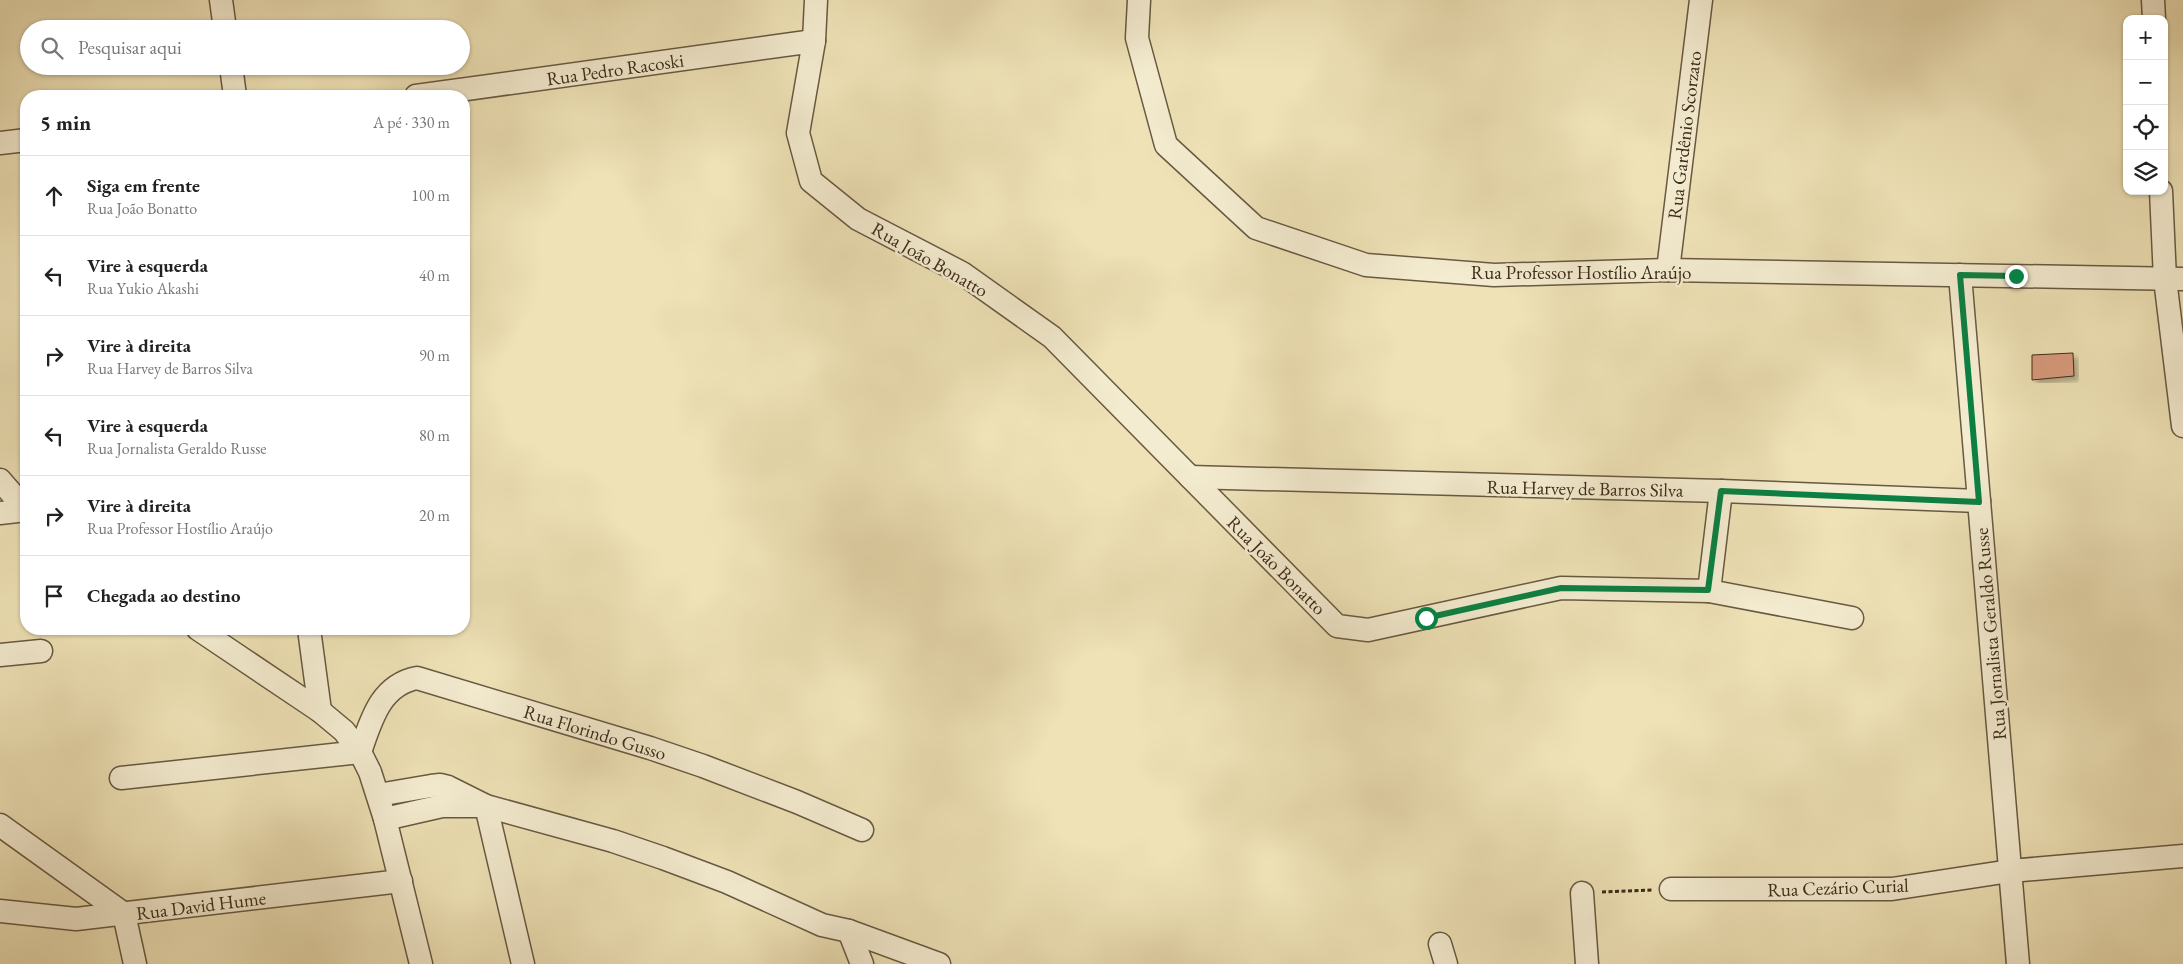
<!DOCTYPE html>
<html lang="pt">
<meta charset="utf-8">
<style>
body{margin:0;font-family:"EB Garamond",serif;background:#f6f6f6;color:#222}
.controls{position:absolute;right:15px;top:15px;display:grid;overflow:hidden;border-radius:10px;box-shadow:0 1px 4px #0004}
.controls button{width:45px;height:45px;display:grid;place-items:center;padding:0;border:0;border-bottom:1px solid #e0e0e0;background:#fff;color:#222;font:25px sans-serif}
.stop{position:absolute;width:15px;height:15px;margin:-11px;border:4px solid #0b8043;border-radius:50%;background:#fff}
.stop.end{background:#0b8043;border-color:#fff;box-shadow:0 1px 5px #0008}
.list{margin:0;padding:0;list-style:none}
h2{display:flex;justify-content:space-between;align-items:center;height:65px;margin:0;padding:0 20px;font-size:21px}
h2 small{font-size:16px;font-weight:400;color:#767676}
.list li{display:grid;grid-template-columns:32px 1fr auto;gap:15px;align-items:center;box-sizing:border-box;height:80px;padding:0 20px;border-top:1px solid #e0e0e0}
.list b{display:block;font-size:19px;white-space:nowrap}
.list p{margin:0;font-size:16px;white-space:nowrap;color:#767676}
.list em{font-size:16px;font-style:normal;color:#767676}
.icon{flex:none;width:28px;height:28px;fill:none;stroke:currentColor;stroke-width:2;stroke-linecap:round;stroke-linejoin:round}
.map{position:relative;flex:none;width:2183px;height:964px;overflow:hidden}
.search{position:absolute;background:#fff;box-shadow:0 1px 4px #0004;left:20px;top:20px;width:450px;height:55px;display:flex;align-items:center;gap:12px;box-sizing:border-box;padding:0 18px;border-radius:28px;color:#767676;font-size:19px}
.panel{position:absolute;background:#fff;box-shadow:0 1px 4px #0004;left:20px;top:90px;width:450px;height:545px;border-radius:20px}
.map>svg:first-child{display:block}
.building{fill:#d89a7b;stroke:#3c2b1a;filter:url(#shadow)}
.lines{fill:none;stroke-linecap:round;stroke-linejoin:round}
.minor-casing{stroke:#685941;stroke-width:25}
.path{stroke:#3c2b1a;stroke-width:3;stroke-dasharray:4 2.5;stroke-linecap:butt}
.minor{stroke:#f4ecd0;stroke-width:22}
.route{stroke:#0b8043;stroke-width:6}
.labels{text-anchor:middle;stroke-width:5;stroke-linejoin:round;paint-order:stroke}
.street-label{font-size:19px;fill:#3c2b1a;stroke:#f4ecd0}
</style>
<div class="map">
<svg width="2183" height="964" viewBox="0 0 2183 964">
<defs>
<filter id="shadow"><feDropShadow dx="4.5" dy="4.5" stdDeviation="2.5" flood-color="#0004"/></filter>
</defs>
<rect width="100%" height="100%" fill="#eee2b6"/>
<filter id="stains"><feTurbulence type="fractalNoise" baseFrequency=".004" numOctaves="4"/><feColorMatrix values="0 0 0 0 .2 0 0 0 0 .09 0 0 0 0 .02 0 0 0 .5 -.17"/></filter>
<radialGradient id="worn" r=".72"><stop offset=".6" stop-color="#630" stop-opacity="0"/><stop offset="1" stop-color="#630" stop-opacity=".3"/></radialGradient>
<path class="building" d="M2073 353 2074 376 2032 380V355Z"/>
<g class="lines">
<defs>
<g id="minor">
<path d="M221 0 225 29"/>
<path d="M816 0 814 41 798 133 811 181 858 219 962 273 1052 337 1337 626 1368 630 1561 588 1709 591 1852 618"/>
<path d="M1139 0 1137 38 1166 145 1256 228 1366 265 1494 275 1668 270 2183 279"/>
<path d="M2153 0 2154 19"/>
<path d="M231 66 235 96"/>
<path d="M416 96 814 41"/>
<path d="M0 143 26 140"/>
<path d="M2161 191 2165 279 2183 426"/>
<path d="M1668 270 1701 0"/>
<path d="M1960 275 2018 964"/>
<path d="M1190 477 1721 491 1979 501"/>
<path d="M0 480 26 510"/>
<path d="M0 513 26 510"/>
<path d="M1709 591 1721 491"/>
<path d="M198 629 320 711 344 731 360 752 370 772 385 819 421 964"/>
<path d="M309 629 320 711"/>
<path d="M0 655 41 651"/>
<path d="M121 778 360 752C371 721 380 685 417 678L650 748 703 766 797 802 862 830"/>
<path d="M378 795 431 786 440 785 448 787 486 806 613 841 663 858 727 882 822 925 849 931 939 964"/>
<path d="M486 806 523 964"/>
<path d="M385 819 442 806H480"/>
<path d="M0 825 124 914 135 964"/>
<path d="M1671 889H1892L2010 871 2183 856"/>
<path d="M1582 893 1587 964"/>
<path d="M0 911 76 919 401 881"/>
<path d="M849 931 862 964"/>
<path d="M1440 944 1446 964"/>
</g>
</defs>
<use href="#minor" class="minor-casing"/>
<path class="path" d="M1602 892 1653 890"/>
<use href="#minor" class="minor"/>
</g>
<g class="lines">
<path class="route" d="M1426 618 1561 588 1708 590 1721 491 1979 502 1960 275 2016 276"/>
</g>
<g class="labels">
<g class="street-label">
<text transform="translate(615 69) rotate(-8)" y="7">Rua Pedro Racoski</text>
<text transform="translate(1684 135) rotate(-83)" y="7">Rua Gardênio Scorzato</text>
<text transform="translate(930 259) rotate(30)" y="7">Rua João Bonatto</text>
<text x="1581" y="279">Rua Professor Hostílio Araújo</text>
<text transform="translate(1585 488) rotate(1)" y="7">Rua Harvey de Barros Silva</text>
<text transform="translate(1277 565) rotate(45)" y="7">Rua João Bonatto</text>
<text transform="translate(1990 634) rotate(-95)" y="7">Rua Jornalista Geraldo Russe</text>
<text transform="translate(595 732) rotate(17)" y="7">Rua Florindo Gusso</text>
<text transform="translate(1838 887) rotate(-2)" y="7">Rua Cezário Curial</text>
<text transform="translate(201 905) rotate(-7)" y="7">Rua David Hume</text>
</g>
</g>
<rect width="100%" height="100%" filter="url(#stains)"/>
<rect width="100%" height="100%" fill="url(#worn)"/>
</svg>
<div class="controls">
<button>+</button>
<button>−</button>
<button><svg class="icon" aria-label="locate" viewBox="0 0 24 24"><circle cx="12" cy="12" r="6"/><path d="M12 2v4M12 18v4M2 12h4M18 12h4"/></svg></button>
<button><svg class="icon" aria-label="layers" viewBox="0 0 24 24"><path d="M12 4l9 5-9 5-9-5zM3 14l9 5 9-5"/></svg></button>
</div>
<div class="stop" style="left:1426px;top:618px"></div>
<div class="stop end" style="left:2016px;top:276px"></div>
<div class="search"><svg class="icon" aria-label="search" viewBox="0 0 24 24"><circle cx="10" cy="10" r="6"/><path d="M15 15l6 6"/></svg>Pesquisar aqui</div>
<section class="panel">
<h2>5 min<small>A pé · 330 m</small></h2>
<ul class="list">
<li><svg class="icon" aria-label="ahead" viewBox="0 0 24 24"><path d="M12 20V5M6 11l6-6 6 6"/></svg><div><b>Siga em frente</b><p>Rua João Bonatto</p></div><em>100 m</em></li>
<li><svg class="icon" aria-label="left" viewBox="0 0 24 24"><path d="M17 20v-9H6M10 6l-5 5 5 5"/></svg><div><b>Vire à esquerda</b><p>Rua Yukio Akashi</p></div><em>40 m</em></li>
<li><svg class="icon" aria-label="right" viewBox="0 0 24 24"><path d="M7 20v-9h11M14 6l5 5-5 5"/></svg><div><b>Vire à direita</b><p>Rua Harvey de Barros Silva</p></div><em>90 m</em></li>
<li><svg class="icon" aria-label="left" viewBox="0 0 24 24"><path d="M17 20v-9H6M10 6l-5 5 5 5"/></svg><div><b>Vire à esquerda</b><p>Rua Jornalista Geraldo Russe</p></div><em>80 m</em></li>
<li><svg class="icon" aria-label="right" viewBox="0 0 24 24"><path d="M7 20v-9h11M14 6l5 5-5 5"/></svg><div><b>Vire à direita</b><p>Rua Professor Hostílio Araújo</p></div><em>20 m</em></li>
<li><svg class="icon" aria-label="arrive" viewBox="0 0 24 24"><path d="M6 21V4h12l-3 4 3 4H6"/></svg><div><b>Chegada ao destino</b></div></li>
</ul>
</section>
</div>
